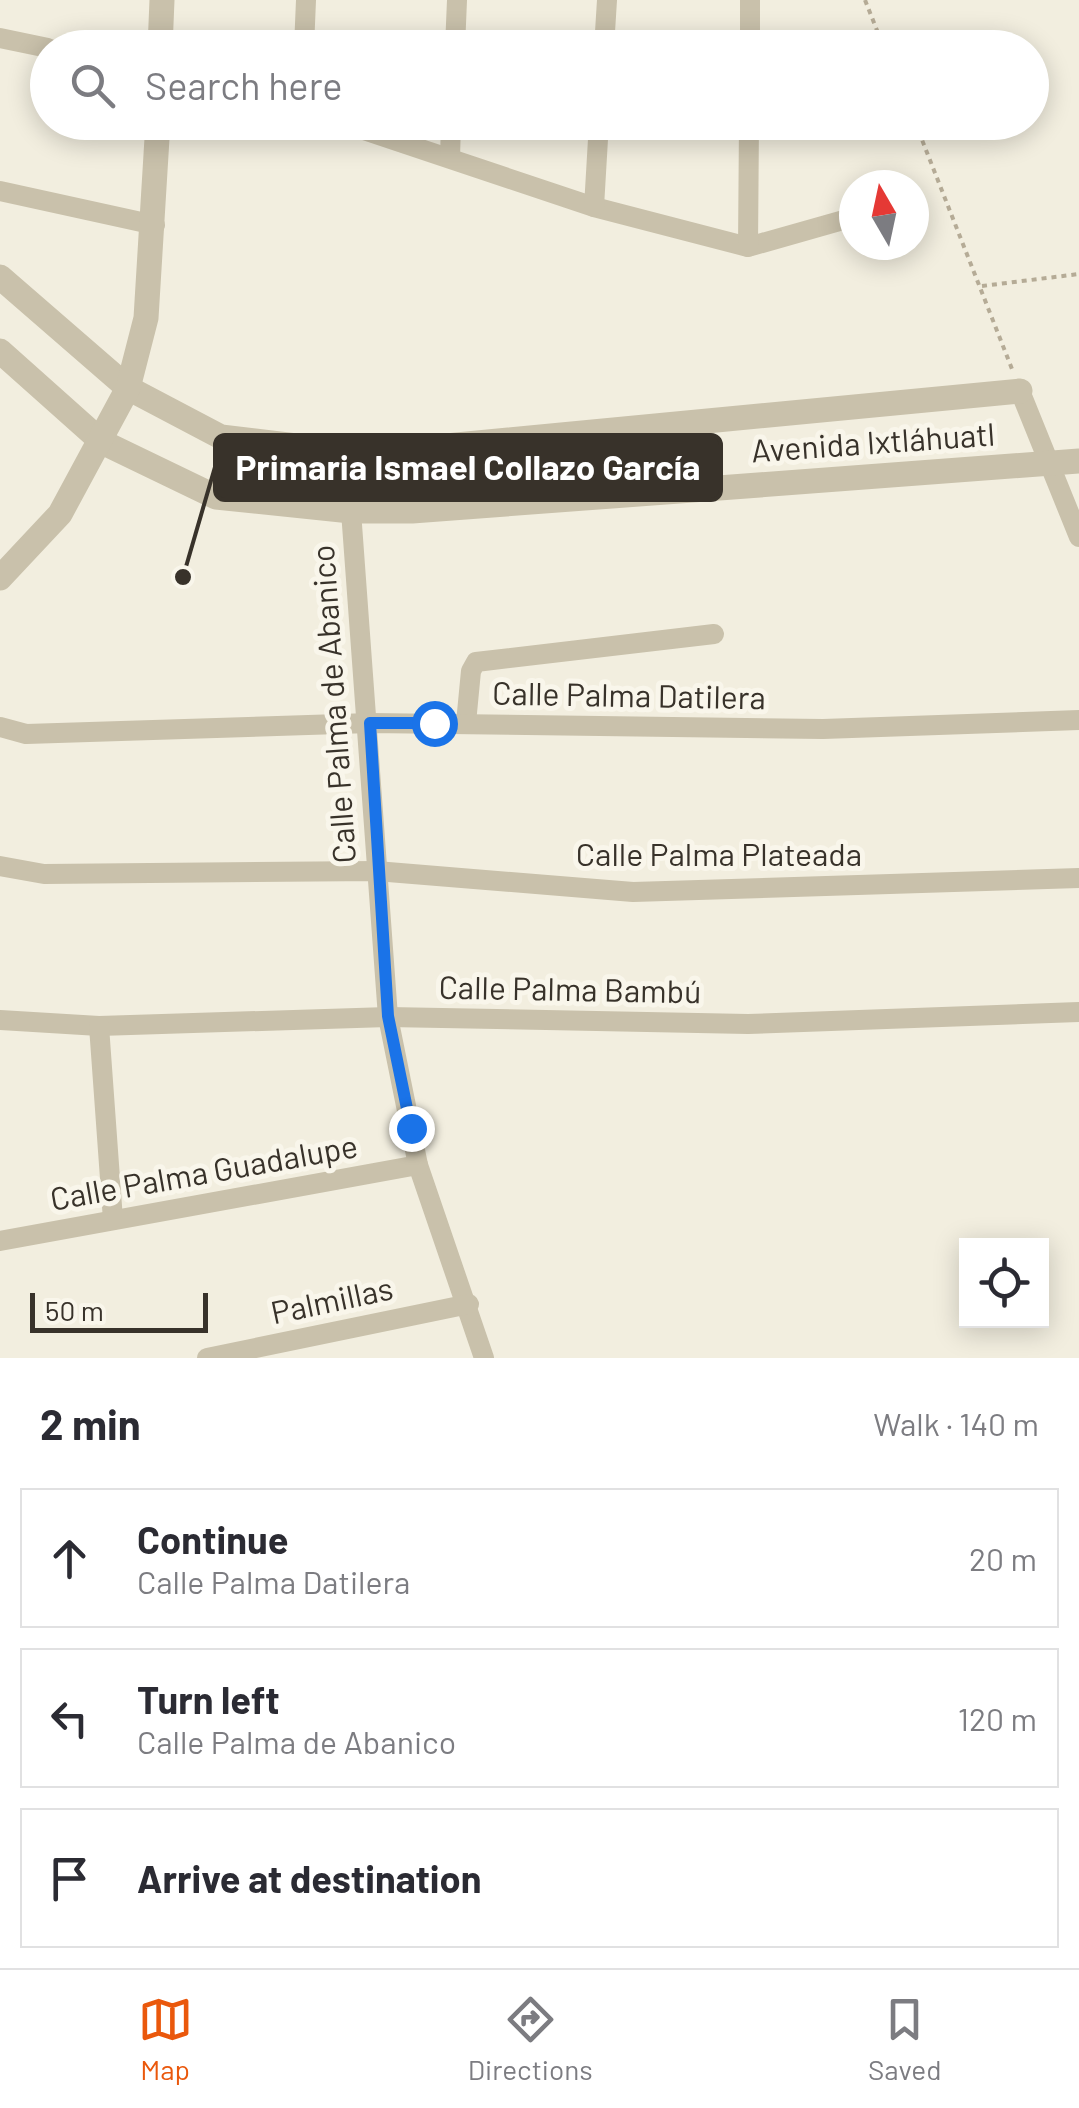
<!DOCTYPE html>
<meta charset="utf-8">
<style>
body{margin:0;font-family:Barlow,sans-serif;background:#f7f7f7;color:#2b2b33}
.controls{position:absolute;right:30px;bottom:30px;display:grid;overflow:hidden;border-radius:0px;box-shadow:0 5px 25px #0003}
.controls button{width:90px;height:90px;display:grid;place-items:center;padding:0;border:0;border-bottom:2px solid #e1e1e2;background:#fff;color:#2b2b33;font:50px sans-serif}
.compass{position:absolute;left:839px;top:170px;width:90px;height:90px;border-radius:50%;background:#fff;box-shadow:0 5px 25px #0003;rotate:351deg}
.scale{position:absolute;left:30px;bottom:25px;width:178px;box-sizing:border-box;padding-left:10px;border:5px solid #38322a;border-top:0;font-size:28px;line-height:35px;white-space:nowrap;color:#38322a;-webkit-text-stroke:8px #f9f6eb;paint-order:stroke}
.stop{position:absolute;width:30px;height:30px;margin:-22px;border:8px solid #1a73e8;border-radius:50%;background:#fff}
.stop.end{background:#1a73e8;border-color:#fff;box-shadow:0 2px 10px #0008}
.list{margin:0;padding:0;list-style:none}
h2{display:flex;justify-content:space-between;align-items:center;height:130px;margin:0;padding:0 40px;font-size:42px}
h2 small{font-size:32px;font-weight:400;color:#7c7c81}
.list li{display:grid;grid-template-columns:65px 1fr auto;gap:30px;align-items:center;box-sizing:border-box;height:140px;margin:0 20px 20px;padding:0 20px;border:2px solid #e1e1e2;border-radius:0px}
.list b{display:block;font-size:38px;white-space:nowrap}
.list p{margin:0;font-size:32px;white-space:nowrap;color:#7c7c81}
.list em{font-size:32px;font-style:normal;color:#7c7c81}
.icon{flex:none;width:55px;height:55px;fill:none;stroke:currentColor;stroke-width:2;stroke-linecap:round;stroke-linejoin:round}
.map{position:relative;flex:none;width:1079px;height:1358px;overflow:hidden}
.search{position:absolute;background:#fff;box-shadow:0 5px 25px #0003;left:30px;right:30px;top:30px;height:110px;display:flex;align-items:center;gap:25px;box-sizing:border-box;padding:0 35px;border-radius:55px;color:#7c7c81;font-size:38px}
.sheet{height:610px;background:#fff}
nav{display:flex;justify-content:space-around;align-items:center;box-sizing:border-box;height:140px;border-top:2px solid #e1e1e2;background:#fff;font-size:28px;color:#7c7c81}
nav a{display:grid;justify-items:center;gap:5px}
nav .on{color:#ea580c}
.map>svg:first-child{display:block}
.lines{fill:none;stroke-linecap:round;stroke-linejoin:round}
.path{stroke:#b5ab96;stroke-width:4;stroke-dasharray:5 5;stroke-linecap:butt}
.minor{stroke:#c9c1ab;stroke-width:20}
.tertiary{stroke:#c9c1ab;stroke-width:25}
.route{stroke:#1a73e8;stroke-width:12}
.labels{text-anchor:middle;stroke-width:10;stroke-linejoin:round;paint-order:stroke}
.street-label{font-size:32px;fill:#38322a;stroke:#f9f6eb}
.leader{fill:none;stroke:#38322a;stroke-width:4}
.callout-dot{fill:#38322a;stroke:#f9f6eb;stroke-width:4}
.callout{fill:#38322a;stroke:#38322a;stroke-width:4}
.callout-label{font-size:35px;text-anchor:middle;font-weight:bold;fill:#fff}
</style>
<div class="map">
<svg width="1079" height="1358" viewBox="0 0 1079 1358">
<rect width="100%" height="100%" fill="#f2eedf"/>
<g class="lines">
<g class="path">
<path d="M865 0 884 48"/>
<path d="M915 122 1012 369"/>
<path d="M982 286 1079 274"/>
</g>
<g class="minor">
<path d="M0 38 48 48"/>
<path d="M304 48 306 0"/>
<path d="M455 48 457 0"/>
<path d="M604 48 607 0"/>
<path d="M750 48V0"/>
<path d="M340 122 594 207 748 247 854 217"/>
<path d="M450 158 451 122"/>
<path d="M0 191 155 225"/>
<path d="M594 207 599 122"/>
<path d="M748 247 749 122"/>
<path d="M1020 391 1079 537"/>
<path d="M351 511 388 1017 418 1165 484 1358"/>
<path d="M466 723 471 671 476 662 714 634"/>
<path d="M0 727 26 734 370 723 823 729 1079 720"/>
<path d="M0 866 44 874 376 871 633 892 1079 878"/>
<path d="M0 1020 99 1026 388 1017 748 1024 1079 1012"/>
<path d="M99 1026 113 1220"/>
<path d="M0 1241 418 1165"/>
<path d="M207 1358 469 1304"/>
</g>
<g class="tertiary">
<path d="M160 48 162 0"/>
<path d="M0 277 128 388 221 437 363 454 1020 391"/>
<path d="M0 351 102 442 216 497 351 511H412L1079 461"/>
<path d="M0 578 60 514 128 388 146 318 158 122"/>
</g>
</g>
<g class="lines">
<path class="route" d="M411 1128 388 1016 370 723H434"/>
</g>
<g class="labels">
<g class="street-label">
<text transform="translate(873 443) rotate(-4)" y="11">Avenida Ixtláhuatl</text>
<text transform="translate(629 696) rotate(1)" y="11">Calle Palma Datilera</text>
<text transform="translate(334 704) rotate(-94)" y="11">Calle Palma de Abanico</text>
<text x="719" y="866">Calle Palma Plateada</text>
<text transform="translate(570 990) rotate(1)" y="11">Calle Palma Bambú</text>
<text transform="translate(204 1173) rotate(-10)" y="11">Calle Palma Guadalupe</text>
<text transform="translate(332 1301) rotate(-12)" y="11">Palmillas</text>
</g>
</g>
<path class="leader" d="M183 577L215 467"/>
<circle class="callout-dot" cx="183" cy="577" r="10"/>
<rect class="callout" x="215" y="435" width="506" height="65" rx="10"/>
<g class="callout-label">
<text x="468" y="480">Primaria Ismael Collazo García</text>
</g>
</svg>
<div class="controls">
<button><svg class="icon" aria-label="locate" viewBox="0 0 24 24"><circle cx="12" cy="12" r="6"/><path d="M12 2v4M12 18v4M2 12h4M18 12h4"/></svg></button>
</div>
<svg class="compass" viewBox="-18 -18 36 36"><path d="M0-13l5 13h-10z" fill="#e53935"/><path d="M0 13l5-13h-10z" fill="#7c7c81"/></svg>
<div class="scale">50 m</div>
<div class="stop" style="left:434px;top:723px"></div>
<div class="stop end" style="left:411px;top:1128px"></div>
<div class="search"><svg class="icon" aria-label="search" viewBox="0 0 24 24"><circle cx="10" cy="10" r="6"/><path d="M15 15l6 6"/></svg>Search here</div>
</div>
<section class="sheet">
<h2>2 min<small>Walk · 140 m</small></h2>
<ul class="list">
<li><svg class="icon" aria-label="ahead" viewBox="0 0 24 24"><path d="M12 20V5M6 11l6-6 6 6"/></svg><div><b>Continue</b><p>Calle Palma Datilera</p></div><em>20 m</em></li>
<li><svg class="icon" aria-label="left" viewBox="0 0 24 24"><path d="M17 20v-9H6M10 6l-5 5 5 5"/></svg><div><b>Turn left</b><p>Calle Palma de Abanico</p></div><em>120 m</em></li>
<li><svg class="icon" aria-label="arrive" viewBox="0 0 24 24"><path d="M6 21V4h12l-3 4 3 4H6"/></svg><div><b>Arrive at destination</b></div></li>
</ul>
</section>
<nav>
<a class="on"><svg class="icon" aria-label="map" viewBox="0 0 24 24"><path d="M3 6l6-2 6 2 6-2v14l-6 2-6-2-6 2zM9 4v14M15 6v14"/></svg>Map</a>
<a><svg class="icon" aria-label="directions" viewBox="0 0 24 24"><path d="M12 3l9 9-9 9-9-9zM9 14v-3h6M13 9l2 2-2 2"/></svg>Directions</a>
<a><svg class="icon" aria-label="saved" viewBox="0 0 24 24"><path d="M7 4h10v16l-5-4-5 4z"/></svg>Saved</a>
</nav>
